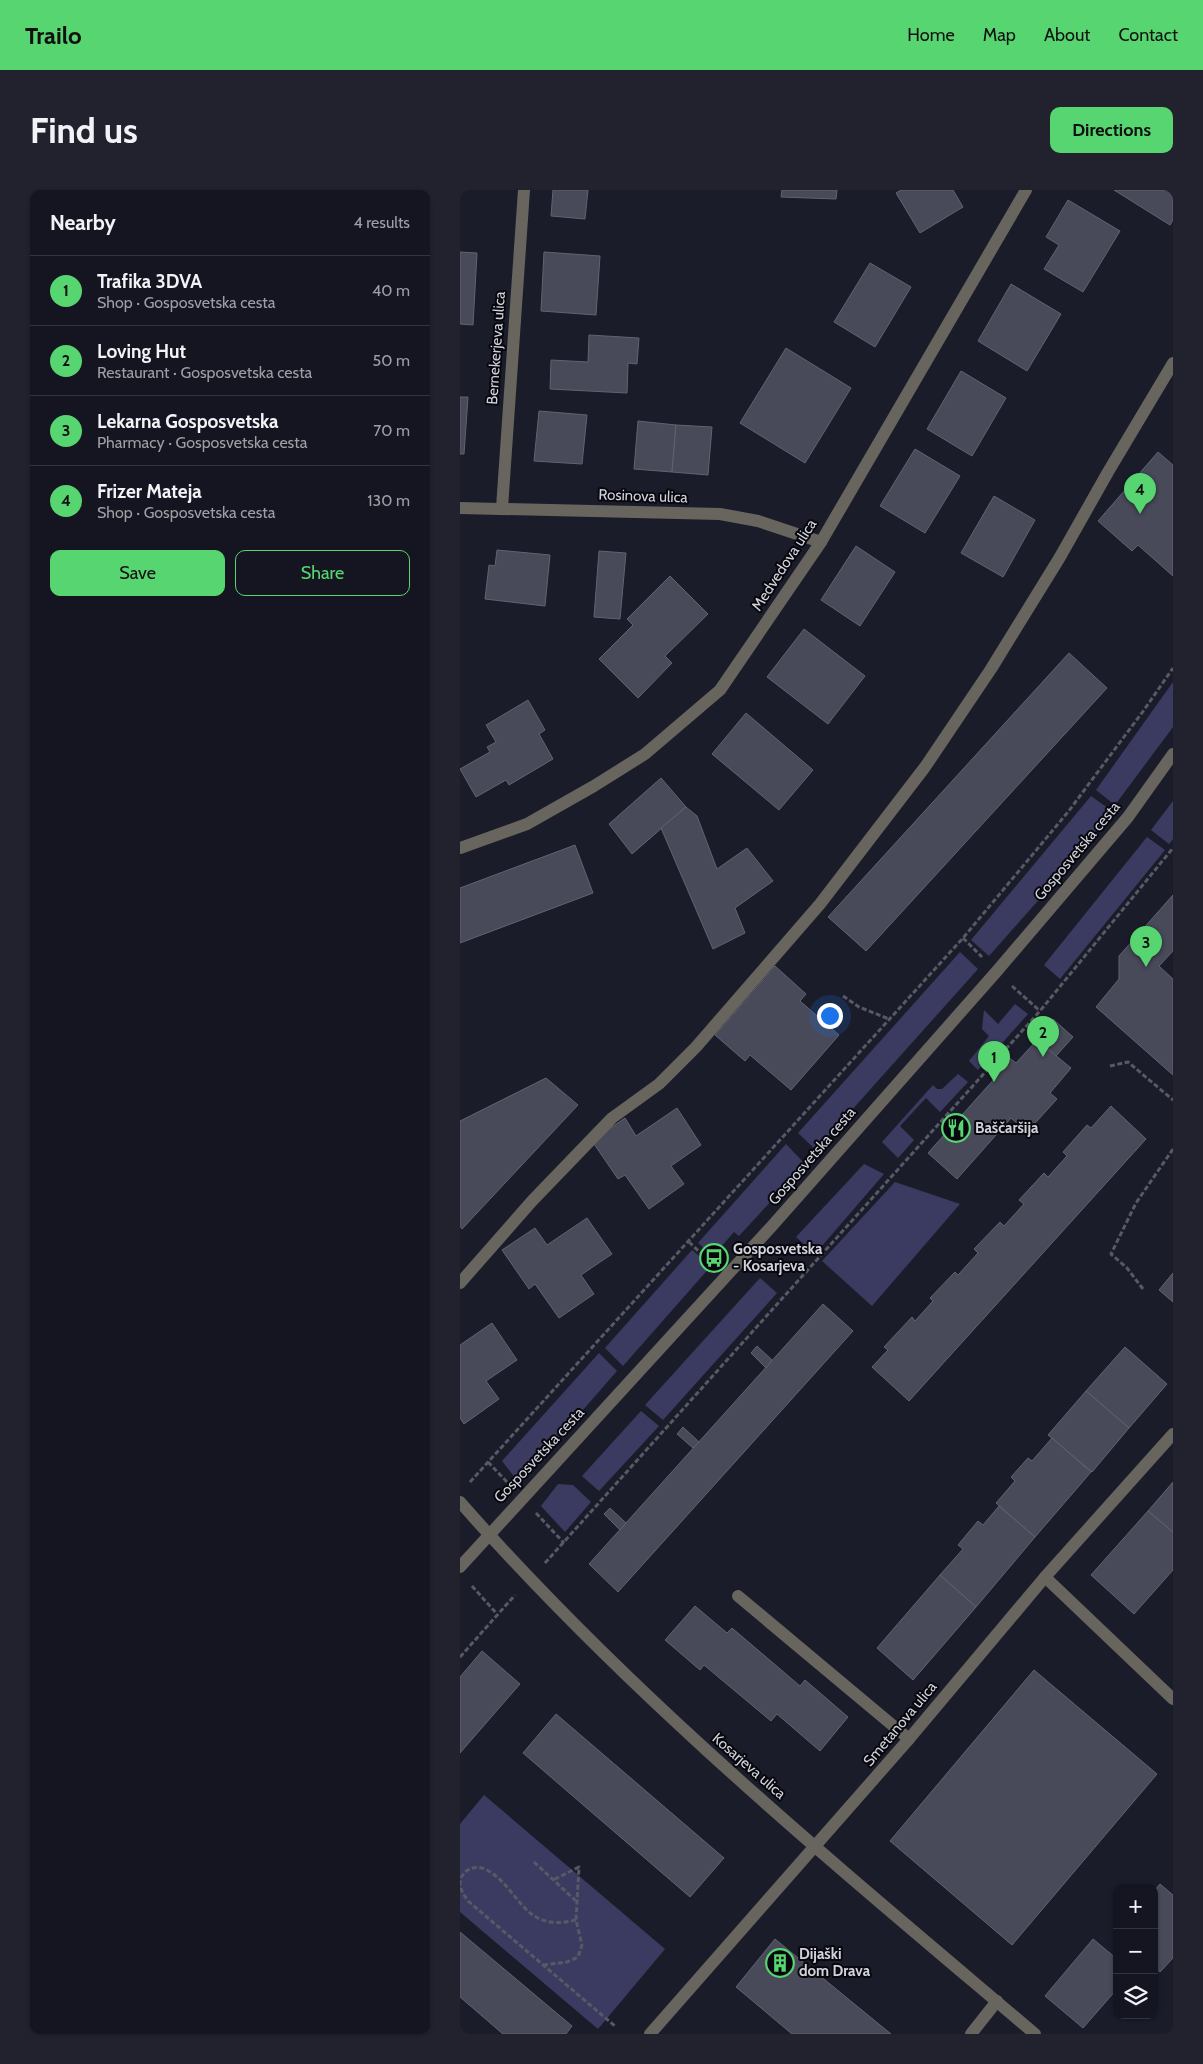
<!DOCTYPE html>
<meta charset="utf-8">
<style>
body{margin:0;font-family:Cabin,sans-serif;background:#21222d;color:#f1f3f6}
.controls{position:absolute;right:15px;bottom:15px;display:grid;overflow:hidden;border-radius:10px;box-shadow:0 1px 4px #0004}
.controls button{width:45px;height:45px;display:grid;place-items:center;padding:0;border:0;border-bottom:1px solid #33343e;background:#141520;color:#f1f3f6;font:25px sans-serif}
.you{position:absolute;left:369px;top:825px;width:18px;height:18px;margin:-12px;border:4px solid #fff;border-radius:50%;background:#1a73e8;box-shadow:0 0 0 8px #1a73e833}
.badge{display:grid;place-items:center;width:32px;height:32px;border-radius:50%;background:#57d570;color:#111;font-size:16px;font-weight:700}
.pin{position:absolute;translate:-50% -41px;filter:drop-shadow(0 1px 2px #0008)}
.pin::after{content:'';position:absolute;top:26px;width:18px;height:15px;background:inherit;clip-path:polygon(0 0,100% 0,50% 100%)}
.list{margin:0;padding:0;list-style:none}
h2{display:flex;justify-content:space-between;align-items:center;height:65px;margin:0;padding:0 20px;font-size:21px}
h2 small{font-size:16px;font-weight:400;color:#9d9fa5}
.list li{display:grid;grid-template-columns:32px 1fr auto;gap:15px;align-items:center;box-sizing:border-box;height:70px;padding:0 20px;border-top:1px solid #33343e}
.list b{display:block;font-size:19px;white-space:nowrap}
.list p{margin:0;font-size:16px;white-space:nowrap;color:#9d9fa5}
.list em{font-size:16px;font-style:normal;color:#9d9fa5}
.actions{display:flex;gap:10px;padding:15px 20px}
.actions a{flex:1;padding:11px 0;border:1px solid #57d570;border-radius:10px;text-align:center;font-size:18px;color:#57d570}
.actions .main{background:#57d570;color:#111}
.icon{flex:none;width:28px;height:28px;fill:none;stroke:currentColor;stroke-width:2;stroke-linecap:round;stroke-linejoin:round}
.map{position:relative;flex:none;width:713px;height:1844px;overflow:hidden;border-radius:10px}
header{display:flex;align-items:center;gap:30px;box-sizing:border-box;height:70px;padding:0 25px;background:#57d570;color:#111}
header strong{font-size:24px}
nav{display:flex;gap:28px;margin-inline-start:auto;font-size:18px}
.intro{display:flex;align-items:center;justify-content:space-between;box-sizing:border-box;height:120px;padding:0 30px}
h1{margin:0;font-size:35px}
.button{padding:12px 22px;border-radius:10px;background:#57d570;color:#111;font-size:18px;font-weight:700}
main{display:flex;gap:30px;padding:0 30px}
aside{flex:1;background:#141520;border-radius:10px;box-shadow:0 1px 4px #0004}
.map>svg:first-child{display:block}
.green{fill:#3b3b62}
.building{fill:#484959;stroke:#616373}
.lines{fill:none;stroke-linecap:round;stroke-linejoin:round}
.path{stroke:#585965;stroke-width:3;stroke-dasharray:5 2.5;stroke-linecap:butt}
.minor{stroke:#67655d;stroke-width:12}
.labels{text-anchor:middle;stroke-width:4;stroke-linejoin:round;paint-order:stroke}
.street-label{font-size:15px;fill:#d2d2dc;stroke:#07070d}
.poi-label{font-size:15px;font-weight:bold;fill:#d2d2dc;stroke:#07070d;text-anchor:start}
</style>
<header>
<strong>Trailo</strong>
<nav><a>Home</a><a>Map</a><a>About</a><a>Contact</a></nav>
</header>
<div class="intro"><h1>Find us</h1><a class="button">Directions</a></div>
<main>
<aside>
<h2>Nearby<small>4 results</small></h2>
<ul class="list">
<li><span class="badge">1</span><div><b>Trafika 3DVA</b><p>Shop · Gosposvetska cesta</p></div><em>40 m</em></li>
<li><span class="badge">2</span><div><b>Loving Hut</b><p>Restaurant · Gosposvetska cesta</p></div><em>50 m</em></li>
<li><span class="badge">3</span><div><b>Lekarna Gosposvetska</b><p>Pharmacy · Gosposvetska cesta</p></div><em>70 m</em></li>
<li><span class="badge">4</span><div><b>Frizer Mateja</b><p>Shop · Gosposvetska cesta</p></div><em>130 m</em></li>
</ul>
<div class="actions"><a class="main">Save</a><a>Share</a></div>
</aside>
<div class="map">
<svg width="713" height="1844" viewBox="0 0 713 1844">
<rect width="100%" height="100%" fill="#1b1c2a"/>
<g class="green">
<path d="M713 492V537L655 615 636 600Z"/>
<path d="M631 606 652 621 592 695 529 766 511 750Z"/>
<path d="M713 611V649L709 654 691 640Z"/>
<path d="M687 647 705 660 600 789 584 775Z"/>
<path d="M500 762 518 779 356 960 338 943Z"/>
<path d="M555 814 568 824 518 880 509 871 529 846 522 839 524 820 538 834Z"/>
<path d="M498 884 508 892 480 922 466 908 440 936 454 950 438 968 422 952 473 895 477 899H482Z"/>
<path d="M326 954 345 974 279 1046 274 1042 253 1066 238 1053Z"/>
<path d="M404 974 424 984 355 1064 336 1047Z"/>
<path d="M435 992 500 1014 412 1116 362 1071Z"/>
<path d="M232 1060 251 1076 163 1176 145 1158Z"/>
<path d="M300 1088 317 1103 203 1230 185 1215Z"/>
<path d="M139 1163 157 1181 59 1293 42 1271Z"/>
<path d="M181 1221 199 1236 139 1301 122 1286Z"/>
<path d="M98 1294 113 1295 131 1312 105 1342 81 1316Z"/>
<path d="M24 1605 205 1759 138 1839 0 1722V1634Z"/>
</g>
<g class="building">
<path d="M93 0H128L125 29 91 26Z"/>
<path d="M322 0H377L376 9 321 7Z"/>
<path d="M441 0H493L503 17 460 43 436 3Z"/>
<path d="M654 0H713V30L710 35Z"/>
<path d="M608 10 660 41 623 102 584 79 599 55 586 47Z"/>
<path d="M0 62 17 63 13 135 0 134Z"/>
<path d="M84 62 140 66 136 125 81 121Z"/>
<path d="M410 73 451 97 415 157 374 132Z"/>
<path d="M551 94 601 124 567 181 518 151Z"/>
<path d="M129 145 179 148 177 174 168 173 167 203 90 199 91 170 128 172Z"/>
<path d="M326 158 391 198 345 273 280 233Z"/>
<path d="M501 181 546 208 512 266 467 239Z"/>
<path d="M0 207H8L4 264H0Z"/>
<path d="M79 221 127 225 122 274 74 271Z"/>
<path d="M178 231 216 235 212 282 174 279Z"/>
<path d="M216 235 252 237 248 285 212 282Z"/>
<path d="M455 259 500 286 465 343 420 316Z"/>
<path d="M698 262 713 275V386L678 355 672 361 638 331Z"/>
<path d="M534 306 575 330 543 387 501 363Z"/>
<path d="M396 356 435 382 400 436 361 410Z"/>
<path d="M37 360 90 365 85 416 25 409 29 375 35 376Z"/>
<path d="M139 361 166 363 160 429 134 427Z"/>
<path d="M210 386 248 424 205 466 212 473 178 508 139 469 173 435 167 429Z"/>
<path d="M344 439 405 486 368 534 307 487Z"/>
<path d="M609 463 647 498 406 761 368 727Z"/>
<path d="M68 510 85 540 79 544 93 569 49 595 46 590 16 607 0 579 30 562 27 557 36 552 26 535Z"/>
<path d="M286 523 353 580 319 620 252 564Z"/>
<path d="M201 588 226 617 172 664 149 634Z"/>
<path d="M226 617 237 626 257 679 287 658 313 691 275 718 285 743 253 759 201 638Z"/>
<path d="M115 655 133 703 0 753V698Z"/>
<path d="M713 705V761L699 776 713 789V885L636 817 659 789V766Z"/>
<path d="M315 776 346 804 340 811 379 845 331 900 290 865 285 871 255 845Z"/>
<path d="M593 829 613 847 596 866 577 850Z"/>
<path d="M577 850 611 878 590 903 597 909 567 942 551 928 497 989 468 963 544 878 540 873 547 866 556 873Z"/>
<path d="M86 888 118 915 2 1039 0 1036V931Z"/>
<path d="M651 916 686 949 449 1211 412 1177 428 1160 424 1157 452 1127 455 1131 473 1111 470 1108 495 1082 498 1085 518 1063 514 1059 540 1032 544 1036 564 1014 559 1010 584 983 588 987 607 966 603 962 627 935 631 938Z"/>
<path d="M217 918 241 955 211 976 224 994 189 1019 165 985 158 989 132 951 165 928 176 946Z"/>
<path d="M127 1028 152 1064 121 1085 134 1104 99 1128 75 1094 69 1099 42 1060 75 1038 87 1055Z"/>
<path d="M713 1083V1112L699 1100Z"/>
<path d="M363 1114 393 1141 158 1402 129 1374Z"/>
<path d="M32 1133 57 1170 26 1191 39 1209 4 1234 0 1228V1155Z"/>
<path d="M297 1156 312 1170 306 1178 291 1163Z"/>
<path d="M665 1157 707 1194 669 1238 626 1201Z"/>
<path d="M626 1201 669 1238 632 1282 588 1245Z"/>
<path d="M223 1237 239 1252 233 1258 217 1244Z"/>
<path d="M592 1248 631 1282 575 1347 536 1313 555 1291 551 1287 568 1268 572 1271Z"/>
<path d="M713 1292V1342L688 1321Z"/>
<path d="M539 1316 575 1347 516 1417 480 1385 503 1359 498 1355 518 1331 523 1335Z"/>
<path d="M150 1318 166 1333 160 1340 144 1324Z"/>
<path d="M688 1321 713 1342V1380L674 1424 631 1385Z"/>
<path d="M480 1385 516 1417 453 1490 417 1458Z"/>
<path d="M235 1416 267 1443 272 1438 340 1496 345 1490 388 1527 360 1561 317 1524 311 1531 244 1475 240 1480 205 1450Z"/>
<path d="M22 1461 60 1494 0 1563V1487Z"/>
<path d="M574 1480 697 1584 552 1755 430 1651Z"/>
<path d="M96 1524 264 1668 230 1707 63 1563Z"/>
<path d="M700 1694 713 1705V1768L700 1782 694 1777V1701Z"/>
<path d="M0 1742 112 1836 106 1844H43L0 1807Z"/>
<path d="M315 1749 431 1844H332L276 1797Z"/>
<path d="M633 1749 657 1769V1799L623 1838 585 1806Z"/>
</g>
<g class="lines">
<g class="path">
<path d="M503 748 522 767"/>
<path d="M552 796 580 821"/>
<path d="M383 806 399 817 429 829"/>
<path d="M650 876 668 872 713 910"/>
<path d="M229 1052 250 1072"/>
<path d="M683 1099 667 1078 651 1064 676 1013 713 959"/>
<path d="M28 1272 48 1293"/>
<path d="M10 1292 503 748 608 622 684 520 713 478"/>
<path d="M76 1323 104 1353"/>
<path d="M85 1373 580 821 713 658"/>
<path d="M12 1396 37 1424"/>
<path d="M0 1467 55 1405"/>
<path d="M74 1672 116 1711"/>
<path d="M116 1730C61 1744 60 1696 25 1679 14 1674 0 1681 0 1694 1 1701 4 1705 8 1711L156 1837"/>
<path d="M83 1775 107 1772 118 1767 122 1755 116 1730 119 1677 93 1690"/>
</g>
<g class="minor">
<path d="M0 318 260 324 298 331 361 352"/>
<path d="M42 318 64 0"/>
<path d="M0 658 67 634 134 596 185 564 260 500 361 352 566 0"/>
<path d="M0 1093 72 1011 152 928 199 894 236 857 360 714 465 577 531 479 600 367 648 282 713 173"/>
<path d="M0 1312C173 1509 376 1675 575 1844"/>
<path d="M0 1377 312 1036 537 781 668 627 713 564"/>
<path d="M585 1387 713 1509"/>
<path d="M278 1406 449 1549"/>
<path d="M190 1844 449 1549 585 1387 713 1244"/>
<path d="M511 1844 537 1811"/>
</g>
</g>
<defs>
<symbol id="restaurant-ring" viewBox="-11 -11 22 22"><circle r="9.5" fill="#07070d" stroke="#57d570" stroke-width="1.5"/><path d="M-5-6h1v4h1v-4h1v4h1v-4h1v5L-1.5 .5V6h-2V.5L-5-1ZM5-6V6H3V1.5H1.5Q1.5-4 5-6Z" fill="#57d570"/></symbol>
<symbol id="bus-ring" viewBox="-11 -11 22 22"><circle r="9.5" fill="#07070d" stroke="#57d570" stroke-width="1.5"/><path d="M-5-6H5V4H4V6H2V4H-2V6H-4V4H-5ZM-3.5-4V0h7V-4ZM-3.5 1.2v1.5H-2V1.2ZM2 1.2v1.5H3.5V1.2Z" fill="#57d570"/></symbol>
<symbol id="building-ring" viewBox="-11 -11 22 22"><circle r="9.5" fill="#07070d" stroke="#57d570" stroke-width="1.5"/><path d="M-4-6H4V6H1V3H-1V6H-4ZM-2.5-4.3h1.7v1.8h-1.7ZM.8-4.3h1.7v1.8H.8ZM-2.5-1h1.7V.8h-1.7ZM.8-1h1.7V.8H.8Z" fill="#57d570"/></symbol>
</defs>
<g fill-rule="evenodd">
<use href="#restaurant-ring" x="480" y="922" width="32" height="32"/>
<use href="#bus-ring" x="238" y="1052" width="32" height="32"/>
<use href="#building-ring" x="304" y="1757" width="32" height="32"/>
</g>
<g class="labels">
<g class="street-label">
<text transform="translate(36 158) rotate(-86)" y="5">Bernekerjeva ulica</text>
<text transform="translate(183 306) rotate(2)" y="5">Rosinova ulica</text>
<text transform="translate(324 375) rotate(-57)" y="5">Medvedova ulica</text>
<text transform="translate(617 661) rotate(-50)" y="5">Gosposvetska cesta</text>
<text transform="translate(352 966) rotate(-49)" y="5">Gosposvetska cesta</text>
<text transform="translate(79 1265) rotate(-47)" y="5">Gosposvetska cesta</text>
<text transform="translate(440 1534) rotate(-50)" y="5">Smetanova ulica</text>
<text transform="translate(289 1576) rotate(41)" y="5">Kosarjeva ulica</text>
</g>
<g class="poi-label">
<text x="515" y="943">Baščaršija</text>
<text x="273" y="1064">Gosposvetska<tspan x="273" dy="17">- Kosarjeva</tspan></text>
<text x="339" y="1769">Dijaški<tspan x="339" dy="17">dom Drava</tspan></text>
</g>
</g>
</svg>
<div class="controls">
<button>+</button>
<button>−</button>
<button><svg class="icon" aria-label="layers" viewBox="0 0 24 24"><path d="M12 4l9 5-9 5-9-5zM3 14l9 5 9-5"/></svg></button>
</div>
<div class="you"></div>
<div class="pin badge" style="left:534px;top:892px">1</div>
<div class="pin badge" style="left:583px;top:867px">2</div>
<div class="pin badge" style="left:686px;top:777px">3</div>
<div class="pin badge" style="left:680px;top:324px">4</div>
</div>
</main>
